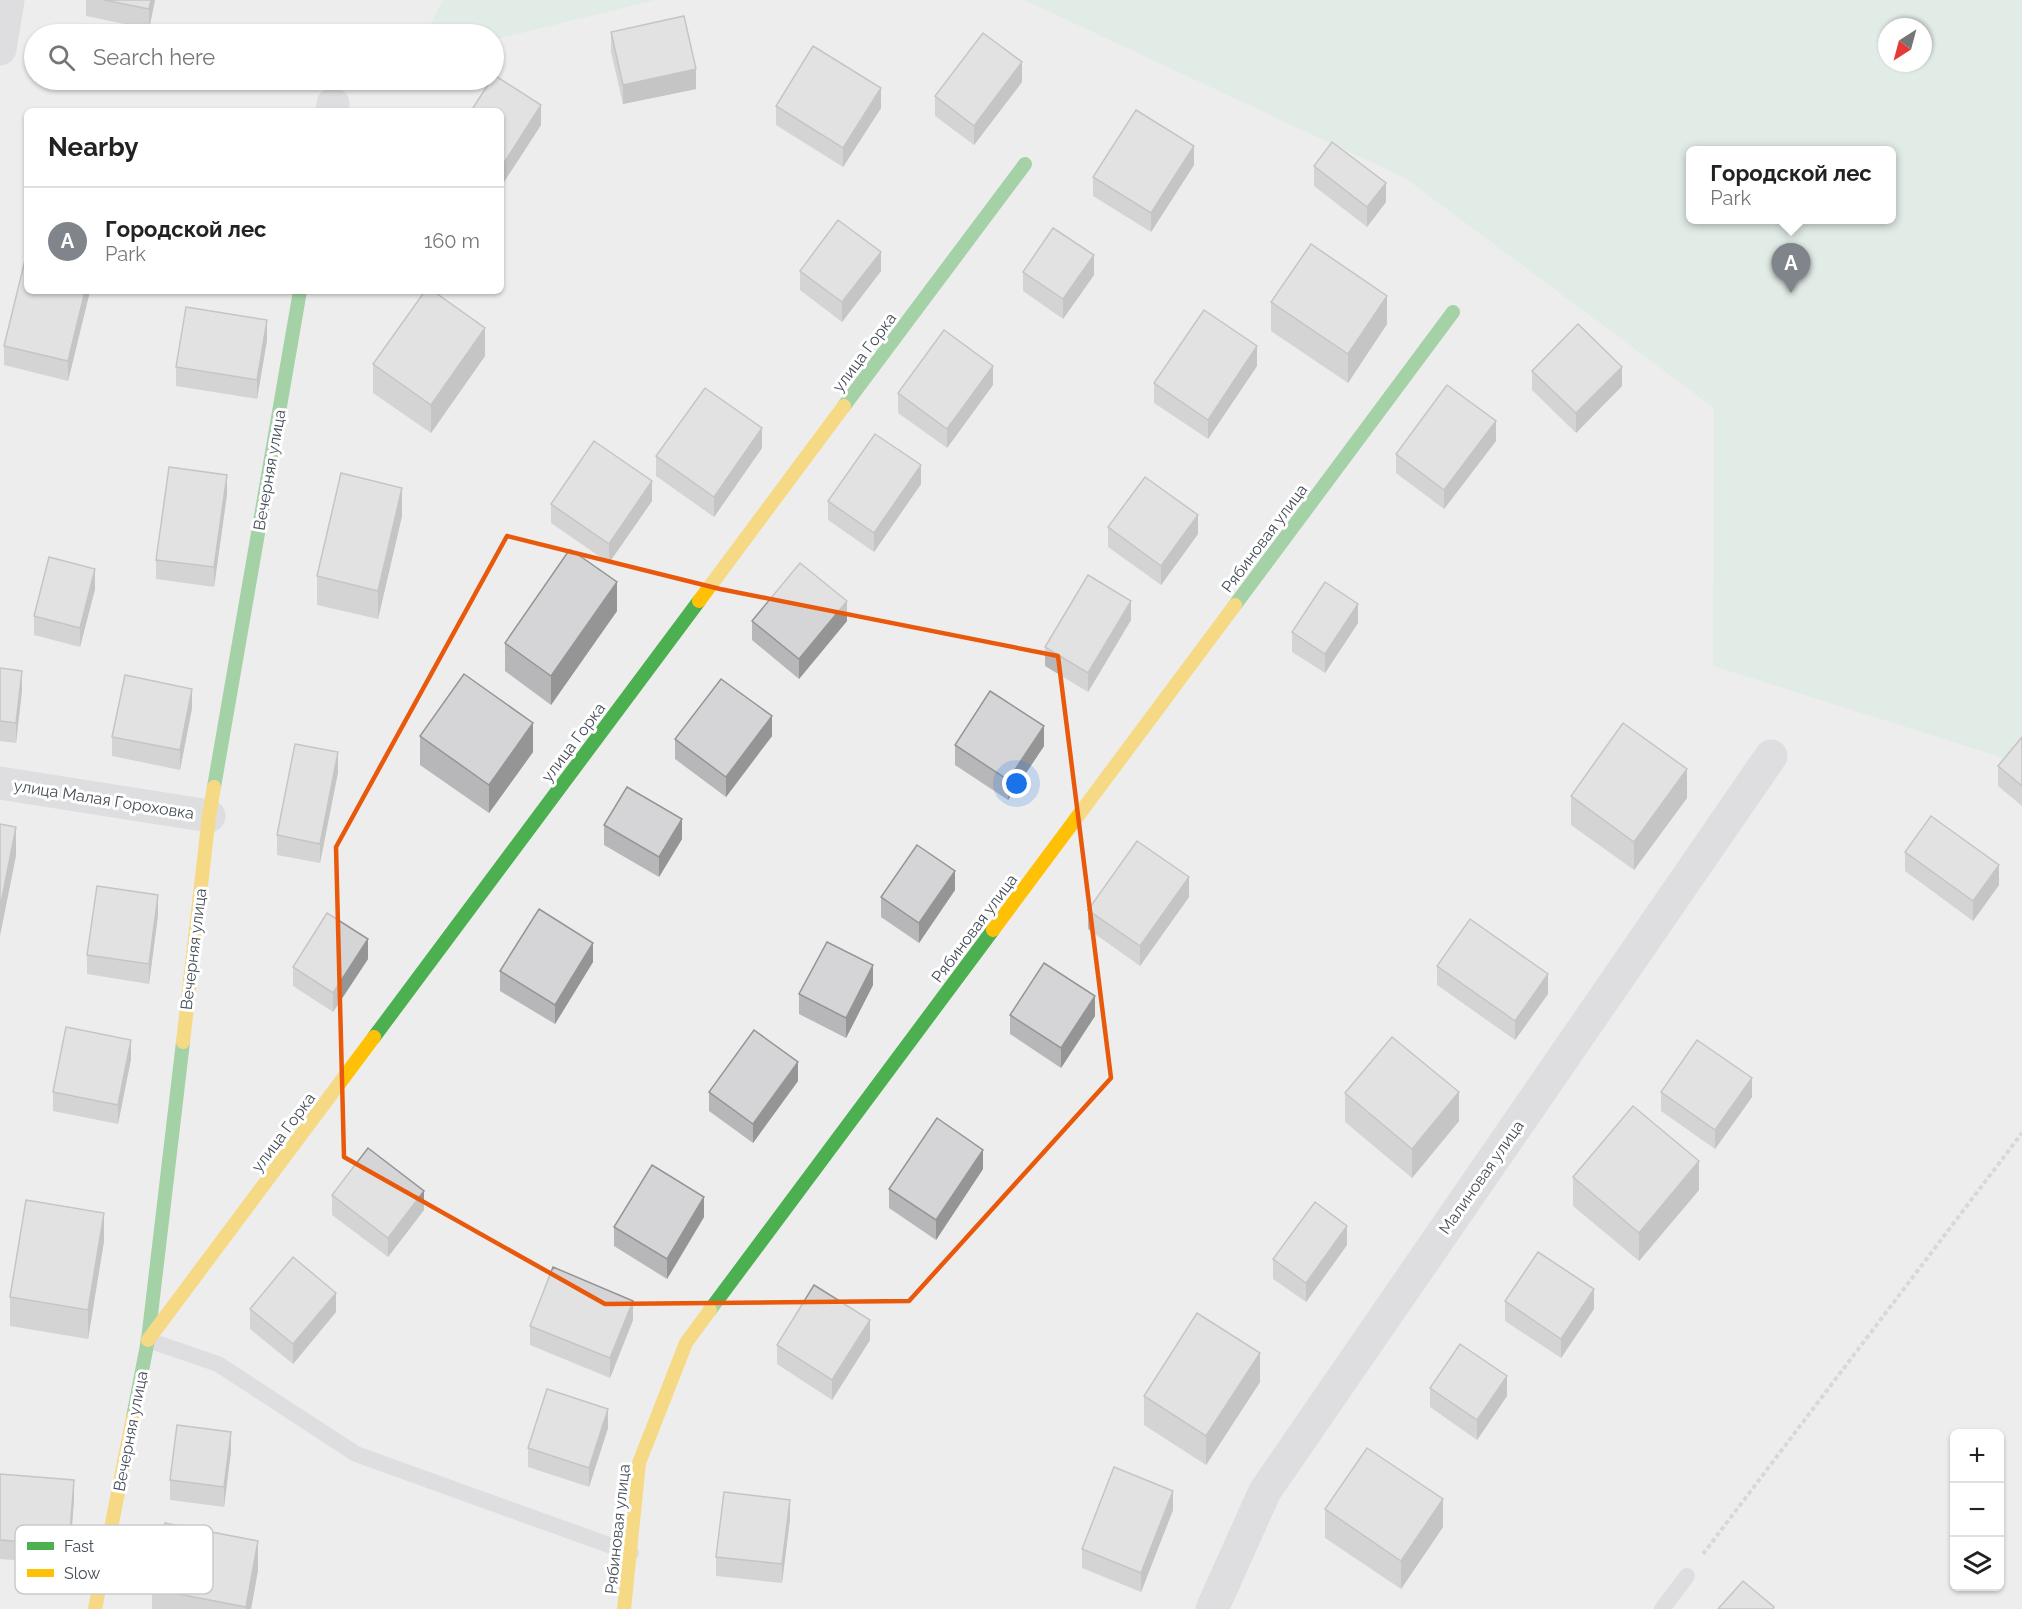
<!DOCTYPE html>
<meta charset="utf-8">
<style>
body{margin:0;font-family:Raleway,sans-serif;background:#f6f6f6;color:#222}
.controls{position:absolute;right:18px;bottom:18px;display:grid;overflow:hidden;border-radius:9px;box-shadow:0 2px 4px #0004}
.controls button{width:54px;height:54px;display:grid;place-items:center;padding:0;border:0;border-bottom:2px solid #e0e0e0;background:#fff;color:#222;font:30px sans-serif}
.compass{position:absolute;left:1878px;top:18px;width:54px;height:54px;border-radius:50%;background:#fff;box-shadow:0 2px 4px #0004;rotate:216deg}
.you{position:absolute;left:1017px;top:784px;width:21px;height:21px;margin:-15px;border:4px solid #fff;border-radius:50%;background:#1a73e8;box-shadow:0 0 0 9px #1a73e833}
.badge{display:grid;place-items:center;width:39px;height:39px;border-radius:50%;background:#80858c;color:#fff;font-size:20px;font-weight:700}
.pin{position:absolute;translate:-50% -50px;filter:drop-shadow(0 2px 3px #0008)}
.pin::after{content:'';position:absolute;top:32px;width:21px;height:18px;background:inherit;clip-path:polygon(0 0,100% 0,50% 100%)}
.popup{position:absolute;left:1686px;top:146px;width:210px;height:78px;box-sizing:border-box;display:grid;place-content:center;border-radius:9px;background:#fff;filter:drop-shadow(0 2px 4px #0005);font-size:20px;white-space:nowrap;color:#767676}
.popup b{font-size:22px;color:#222}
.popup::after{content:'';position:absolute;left:50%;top:100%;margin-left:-12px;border:12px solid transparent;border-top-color:#fff}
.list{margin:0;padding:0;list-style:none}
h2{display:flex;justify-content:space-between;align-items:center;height:78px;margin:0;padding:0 24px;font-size:26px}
h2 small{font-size:20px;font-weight:400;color:#767676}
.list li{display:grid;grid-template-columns:39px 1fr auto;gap:18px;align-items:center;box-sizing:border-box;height:108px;padding:0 24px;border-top:2px solid #e0e0e0}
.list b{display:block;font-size:22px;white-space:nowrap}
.list p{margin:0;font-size:20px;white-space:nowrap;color:#767676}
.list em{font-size:20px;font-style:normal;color:#767676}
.icon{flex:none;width:33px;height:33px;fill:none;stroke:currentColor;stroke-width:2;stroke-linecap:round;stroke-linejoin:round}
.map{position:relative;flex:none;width:2022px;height:1609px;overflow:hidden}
.search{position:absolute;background:#fff;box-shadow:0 2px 4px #0004;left:24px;top:24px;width:480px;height:66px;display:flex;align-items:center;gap:15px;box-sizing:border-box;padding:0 21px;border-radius:33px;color:#767676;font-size:22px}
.panel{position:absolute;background:#fff;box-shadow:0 2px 4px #0004;left:24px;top:108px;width:480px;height:186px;border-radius:9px}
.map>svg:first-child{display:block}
.green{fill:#d2ecdf;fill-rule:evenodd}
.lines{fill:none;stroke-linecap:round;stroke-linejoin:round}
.path{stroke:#b6c1bf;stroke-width:4;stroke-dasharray:4.5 3;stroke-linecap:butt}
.lane{stroke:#c9cbce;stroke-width:16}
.street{stroke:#c9cbce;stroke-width:33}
.fast{stroke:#4caf50;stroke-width:14}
.slow{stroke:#ffc107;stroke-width:14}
.wall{fill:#b7b7b9}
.shaded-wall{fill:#959596}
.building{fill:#d5d5d7;stroke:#959596;stroke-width:1.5}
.marked{fill:none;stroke:#e8590c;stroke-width:4.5;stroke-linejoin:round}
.labels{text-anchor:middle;stroke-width:6;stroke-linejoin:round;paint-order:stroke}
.street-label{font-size:16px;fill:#454d58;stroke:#fff}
.key{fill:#fff;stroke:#c7cacd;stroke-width:1.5}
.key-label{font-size:16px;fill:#454d58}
</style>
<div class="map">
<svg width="2022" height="1609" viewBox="0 0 2022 1609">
<rect width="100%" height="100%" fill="#eeeded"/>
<g class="green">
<path d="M443 0H655L494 40V34H425Z"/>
<path d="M1024 0H2022V764L1713 666 1714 408 1405 178ZM1887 27H1923V63H1887ZM1690 150H1892V220H1690Z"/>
</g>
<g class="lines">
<path class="path" d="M1703 1554 2022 1133"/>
<g class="lane">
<path d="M148 1340 218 1364 356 1454 631 1553"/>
<path d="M1662 1609 1687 1576"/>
</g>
<g class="street">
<path d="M0 49 8 0"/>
<path d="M332 111 333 104"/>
<path d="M0 783 209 816"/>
<path d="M1212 1609 1265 1491 1771 756"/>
</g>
<g class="fast">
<path d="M844 406 1025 164"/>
<path d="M1235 605 1453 312"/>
<path d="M214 787 300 291"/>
<path d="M374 1037 699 601"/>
<path d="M710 1310 993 930"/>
<path d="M133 1417 148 1340 183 1042"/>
</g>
<g class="slow">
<path d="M699 601 844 406"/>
<path d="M993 930 1235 605"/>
<path d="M183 1042 209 816 214 787"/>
<path d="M148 1340 374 1037"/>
<path d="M95 1609 133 1417"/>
<path d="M624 1609 639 1463 686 1343 710 1310"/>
</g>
</g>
<g class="wall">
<path d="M86 0H155L149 29 86 16Z"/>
<path d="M611 32 696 89 623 104 611 52Z"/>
<path d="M1022 82 974 145 935 116V96Z"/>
<path d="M776 106 881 108 843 167 776 125Z"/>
<path d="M501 111 541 125 502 185H501Z"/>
<path d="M1194 165 1151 232 1093 196V177Z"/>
<path d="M1314 166 1386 202 1367 227 1314 186Z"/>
<path d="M800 271H881L842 322 800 290Z"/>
<path d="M1023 272 1094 275 1063 319 1023 291Z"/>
<path d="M27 291H90L68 381 4 365V346Z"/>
<path d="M1271 302 1387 324 1348 383 1271 331Z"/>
<path d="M267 340 257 399 176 386V367Z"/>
<path d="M485 356 431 433 373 393V364Z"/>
<path d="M1257 366 1208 439 1154 403V383Z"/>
<path d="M1532 371 1622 386 1576 433 1532 390Z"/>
<path d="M993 385 947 448 898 413V393Z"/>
<path d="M1496 441 1444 509 1396 473V454Z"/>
<path d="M762 448 714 517 656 476V456Z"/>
<path d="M921 484 874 552 828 520V501Z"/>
<path d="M227 494 214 587 156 579V560Z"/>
<path d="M652 501 609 563 551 523V504Z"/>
<path d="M402 516 378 619 317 605V576Z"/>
<path d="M1108 527 1198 534 1161 585 1108 547Z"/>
<path d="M95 589 80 647 34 635V616Z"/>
<path d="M617 611 551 705 505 671V643Z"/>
<path d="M1131 620 1088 692 1045 666V647Z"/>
<path d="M752 621H847L799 679 752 640Z"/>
<path d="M1358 623 1325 673 1292 652V632Z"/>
<path d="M0 668 22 690 16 743 0 741Z"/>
<path d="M192 708 180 770 112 756V737Z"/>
<path d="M420 736 533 752 489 813 420 765Z"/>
<path d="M772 736 726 797 675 759V739Z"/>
<path d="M2022 737V806L1998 786V766Z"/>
<path d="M955 745 1044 746 1008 800 955 765Z"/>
<path d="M338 772 320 863 277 855V835Z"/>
<path d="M1571 796 1687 798 1634 870 1571 825Z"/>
<path d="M604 825 682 839 659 877 604 845Z"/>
<path d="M1905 852 1999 885 1973 921 1905 871Z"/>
<path d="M955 890 919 943 881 917V897Z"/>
<path d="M1189 897 1140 966 1088 929V910Z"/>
<path d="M158 915 149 984 87 974V955Z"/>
<path d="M368 959 333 1012 293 986V967Z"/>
<path d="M593 962 555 1024 500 991V971Z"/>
<path d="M1437 966 1548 994 1515 1040 1437 985Z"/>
<path d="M873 985 846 1038 799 1014V994Z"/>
<path d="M1010 1015 1095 1016 1061 1068 1010 1034Z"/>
<path d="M131 1059 118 1124 53 1111V1092Z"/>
<path d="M798 1081 753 1143 709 1111V1092Z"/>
<path d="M1661 1092 1752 1097 1715 1149 1661 1111Z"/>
<path d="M1345 1093 1459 1121 1412 1178 1345 1122Z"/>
<path d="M983 1169 936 1240 889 1208V1189Z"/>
<path d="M1573 1177 1699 1190 1639 1261 1573 1206Z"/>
<path d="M332 1195 424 1210 388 1257 332 1215Z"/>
<path d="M704 1217 667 1279 614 1246V1227Z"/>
<path d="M104 1241 88 1339 10 1326V1297Z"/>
<path d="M1347 1245 1306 1302 1273 1279V1259Z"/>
<path d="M1505 1301 1594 1309 1561 1358 1505 1321Z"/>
<path d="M250 1309 336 1312 293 1364 250 1329Z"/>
<path d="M633 1320 610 1378 530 1345V1326Z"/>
<path d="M870 1340 832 1400 777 1364V1345Z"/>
<path d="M1260 1382 1206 1465 1144 1425V1396Z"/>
<path d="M1430 1388 1507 1396 1477 1440 1430 1407Z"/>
<path d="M608 1428 589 1487 528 1467V1448Z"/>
<path d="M231 1451 224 1507 170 1500V1480Z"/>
<path d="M0 1474 74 1499 69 1564 0 1559Z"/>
<path d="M1325 1509 1443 1527 1401 1589 1325 1538Z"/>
<path d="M1173 1510 1141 1592 1082 1568V1549Z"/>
<path d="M790 1519 782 1583 716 1576V1557Z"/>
<path d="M258 1570 251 1609H152V1589Z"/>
</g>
<g class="shaded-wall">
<path d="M151 0H155L149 29V9Z"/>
<path d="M1022 62V82L974 145V126Z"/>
<path d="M696 69V89L623 104V85Z"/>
<path d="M881 88V108L843 167V148Z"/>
<path d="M541 105V125L502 185V166Z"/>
<path d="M1194 146V165L1151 232V213Z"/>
<path d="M1386 183V202L1367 227V207Z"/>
<path d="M881 252V271L842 322V302Z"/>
<path d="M1094 255V275L1063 319V299Z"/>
<path d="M85 291H90L68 381V361Z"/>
<path d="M1387 296V324L1348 383V354Z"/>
<path d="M267 320V340L257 399V380Z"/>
<path d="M485 328V356L431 433V405Z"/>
<path d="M1257 346V366L1208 439V420Z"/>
<path d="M993 366V385L947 448V429Z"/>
<path d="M1622 367V386L1576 433V413Z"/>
<path d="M1496 421V441L1444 509V490Z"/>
<path d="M762 428V448L714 517V497Z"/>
<path d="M921 465V484L874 552V533Z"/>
<path d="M227 475V494L214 587V567Z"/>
<path d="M652 481V501L609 563V544Z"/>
<path d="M402 488V516L378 619V591Z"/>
<path d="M1198 515V534L1161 585V566Z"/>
<path d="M95 569V589L80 647V628Z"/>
<path d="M617 582V611L551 705V676Z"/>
<path d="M847 601V621L799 679V659Z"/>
<path d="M1131 601V620L1088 692V673Z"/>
<path d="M1358 604V623L1325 673V654Z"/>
<path d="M22 671V690L16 743V723Z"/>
<path d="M192 689V708L180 770V750Z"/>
<path d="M772 716V736L726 797V777Z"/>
<path d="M533 723V752L489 813V785Z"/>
<path d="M1044 726V746L1008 800V780Z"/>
<path d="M338 752V772L320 863V844Z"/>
<path d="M1687 769V798L1634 870V842Z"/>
<path d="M682 819V839L659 877V857Z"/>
<path d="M16 827V856L0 936V908Z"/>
<path d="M1999 865V885L1973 921V901Z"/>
<path d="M955 871V890L919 943V923Z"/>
<path d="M1189 877V897L1140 966V946Z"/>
<path d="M158 895V915L149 984V964Z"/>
<path d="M368 939V959L333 1012V993Z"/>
<path d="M593 943V962L555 1024V1005Z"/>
<path d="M873 965V985L846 1038V1018Z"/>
<path d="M1548 974V994L1515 1040V1021Z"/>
<path d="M1095 996V1016L1061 1068V1048Z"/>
<path d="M131 1040V1059L118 1124V1105Z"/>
<path d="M798 1062V1081L753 1143V1124Z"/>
<path d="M1752 1078V1097L1715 1149V1130Z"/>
<path d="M1459 1092V1121L1412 1178V1149Z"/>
<path d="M983 1150V1169L936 1240V1220Z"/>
<path d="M1699 1161V1190L1639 1261V1233Z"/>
<path d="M424 1191V1210L388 1257V1238Z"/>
<path d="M704 1197V1217L667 1279V1259Z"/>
<path d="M104 1213V1241L88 1339V1310Z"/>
<path d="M1347 1226V1245L1306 1302V1283Z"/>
<path d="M1594 1289V1309L1561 1358V1339Z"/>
<path d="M336 1293V1312L293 1364V1344Z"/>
<path d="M633 1301V1320L610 1378V1358Z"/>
<path d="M870 1320V1340L832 1400V1380Z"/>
<path d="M1260 1353V1382L1206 1465V1436Z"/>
<path d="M1507 1376V1396L1477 1440V1420Z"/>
<path d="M608 1409V1428L589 1487V1468Z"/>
<path d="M231 1432V1451L224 1507V1487Z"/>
<path d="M74 1480V1499L69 1564V1545Z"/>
<path d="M1173 1491V1510L1141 1592V1573Z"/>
<path d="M1443 1499V1527L1401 1589V1561Z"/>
<path d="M790 1500V1519L782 1583V1564Z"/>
<path d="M258 1541V1570L251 1609H246Z"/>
</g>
<g class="building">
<path d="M104 0H151L149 9Z"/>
<path d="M684 16 696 69 623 85 611 32Z"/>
<path d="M983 33 1022 62 974 126 935 96Z"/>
<path d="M813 46 881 88 843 148 776 106Z"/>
<path d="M494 75 541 105 502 166 501 165V111H471L491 80H494Z"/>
<path d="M1136 110 1194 146 1151 213 1093 177Z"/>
<path d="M1332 142 1386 183 1367 207 1314 166Z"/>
<path d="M838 220 881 252 842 302 800 271Z"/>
<path d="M1053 228 1094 255 1063 299 1023 272Z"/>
<path d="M1311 244 1387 296 1348 354 1271 302Z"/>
<path d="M26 256H27V291H85L68 361 4 346Z"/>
<path d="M425 291H433L485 328 431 405 373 364Z"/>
<path d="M186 307 267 320 257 380 176 367Z"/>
<path d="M1204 310 1257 346 1208 420 1154 383Z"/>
<path d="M1578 324 1622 367 1576 413 1532 371Z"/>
<path d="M944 330 993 366 947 429 898 393Z"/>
<path d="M1447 385 1496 421 1444 490 1396 454Z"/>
<path d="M705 388 762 428 714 497 656 456Z"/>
<path d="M875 434 921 465 874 533 828 501Z"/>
<path d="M594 441 652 481 609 544 551 504Z"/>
<path d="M169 467 227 475 214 567 156 560Z"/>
<path d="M341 473 402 488 378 591 317 576Z"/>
<path d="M1145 477 1198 515 1161 566 1108 527Z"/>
<path d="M570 549 617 582 551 676 505 643Z"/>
<path d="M49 557 95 569 80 628 34 616Z"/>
<path d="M800 563 847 601 799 659 752 621Z"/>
<path d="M1088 575 1131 601 1088 673 1045 647Z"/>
<path d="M1325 582 1358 604 1325 654 1292 632Z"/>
<path d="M0 668 22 671 16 723 0 721Z"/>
<path d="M464 674 533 723 489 785 420 736Z"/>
<path d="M125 675 192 689 180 750 112 737Z"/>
<path d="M721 679 772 716 726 777 675 739Z"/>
<path d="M990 691 1044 726 1008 780 955 745Z"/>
<path d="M1623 723 1687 769 1634 842 1571 796Z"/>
<path d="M2022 737V786L1998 766Z"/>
<path d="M295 744 338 752 320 844 277 835Z"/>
<path d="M627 787 682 819 659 857 604 825Z"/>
<path d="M1931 816 1999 865 1973 901 1905 852Z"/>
<path d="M0 824 16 827 0 908Z"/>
<path d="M1137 841 1189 877 1140 946 1088 910Z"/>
<path d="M917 845 955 871 919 923 881 897Z"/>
<path d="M97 886 158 895 149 964 87 955Z"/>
<path d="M539 909 593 943 555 1005 500 971Z"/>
<path d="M327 913 368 939 333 993 293 967Z"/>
<path d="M1470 919 1548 974 1515 1021 1437 966Z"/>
<path d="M827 942 873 965 846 1018 799 994Z"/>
<path d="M1044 963 1095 996 1061 1048 1010 1015Z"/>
<path d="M66 1027 131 1040 118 1105 53 1092Z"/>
<path d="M754 1030 798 1062 753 1124 709 1092Z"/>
<path d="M1392 1037 1459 1092 1412 1149 1345 1093Z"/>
<path d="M1697 1040 1752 1078 1715 1130 1661 1092Z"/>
<path d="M1633 1106 1699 1161 1639 1233 1573 1177Z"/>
<path d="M937 1118 983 1150 936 1220 889 1189Z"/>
<path d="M368 1148 424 1191 388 1238 332 1195Z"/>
<path d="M652 1165 704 1197 667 1259 614 1227Z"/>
<path d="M26 1200 104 1213 88 1310 10 1297Z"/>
<path d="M1315 1202 1347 1226 1306 1283 1273 1259Z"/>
<path d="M1538 1252 1594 1289 1561 1339 1505 1301Z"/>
<path d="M293 1257 336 1293 293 1344 250 1309Z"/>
<path d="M553 1267 633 1301 610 1358 530 1326Z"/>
<path d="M814 1285 870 1320 832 1380 777 1345Z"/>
<path d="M1197 1313 1260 1353 1206 1436 1144 1396Z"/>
<path d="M1460 1344 1507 1376 1477 1420 1430 1388Z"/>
<path d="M547 1389 608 1409 589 1468 528 1448Z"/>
<path d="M177 1425 231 1432 224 1487 170 1480Z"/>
<path d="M1367 1448 1443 1499 1401 1561 1325 1509Z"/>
<path d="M1114 1467 1173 1491 1141 1573 1082 1549Z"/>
<path d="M0 1474 74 1480 69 1545 0 1540Z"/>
<path d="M724 1492 790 1500 782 1564 716 1557Z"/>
<path d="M165 1523 258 1541 246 1607 152 1589Z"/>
<path d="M1743 1581 1774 1607 1773 1609H1718Z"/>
</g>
<path d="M0 0H2022V1609H0ZM507 536 720 589 1058 656 1111 1078 909 1301 605 1304 344 1157 336 847Z" fill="#eeeded" fill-opacity=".55" fill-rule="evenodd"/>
<path class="marked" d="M507 536 720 589 1058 656 1111 1078 909 1301 605 1304 344 1157 336 847Z"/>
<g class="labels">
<g class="street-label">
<text transform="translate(864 352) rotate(-53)" y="6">улица Горка</text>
<text transform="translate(269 470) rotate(-80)" y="6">Вечерняя улица</text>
<text transform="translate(1264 538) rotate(-53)" y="6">Рябиновая улица</text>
<text transform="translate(573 742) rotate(-53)" y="6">улица Горка</text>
<text transform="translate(104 799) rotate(9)" y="6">улица Малая Гороховка</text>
<text transform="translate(974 928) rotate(-53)" y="6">Рябиновая улица</text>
<text transform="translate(193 949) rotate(-83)" y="6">Вечерняя улица</text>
<text transform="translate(283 1132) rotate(-53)" y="6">улица Горка</text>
<text transform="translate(1481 1177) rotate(-55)" y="6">Малиновая улица</text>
<text transform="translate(130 1431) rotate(-79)" y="6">Вечерняя улица</text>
<text transform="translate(617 1529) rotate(-84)" y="6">Рябиновая улица</text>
</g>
</g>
<rect x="15" y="1525" width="198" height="69" rx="9" class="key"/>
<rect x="27" y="1542" width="27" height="8" fill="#4caf50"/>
<rect x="27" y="1569" width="27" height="8" fill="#ffc107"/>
<g class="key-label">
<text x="64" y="1552">Fast</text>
<text x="64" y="1579">Slow</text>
</g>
</svg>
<div class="controls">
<button>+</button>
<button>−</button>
<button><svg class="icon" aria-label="layers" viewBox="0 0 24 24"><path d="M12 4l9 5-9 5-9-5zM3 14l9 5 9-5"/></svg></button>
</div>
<svg class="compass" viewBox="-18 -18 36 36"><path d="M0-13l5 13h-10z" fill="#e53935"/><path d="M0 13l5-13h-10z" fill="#767676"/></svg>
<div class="you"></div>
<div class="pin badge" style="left:1791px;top:293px">A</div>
<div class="popup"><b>Городской лес</b>Park</div>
<div class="search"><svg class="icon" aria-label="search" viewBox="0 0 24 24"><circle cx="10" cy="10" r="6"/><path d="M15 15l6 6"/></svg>Search here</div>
<section class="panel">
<h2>Nearby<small></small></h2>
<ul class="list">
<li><span class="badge">A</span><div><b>Городской лес</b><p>Park</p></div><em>160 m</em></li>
</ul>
</section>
</div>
